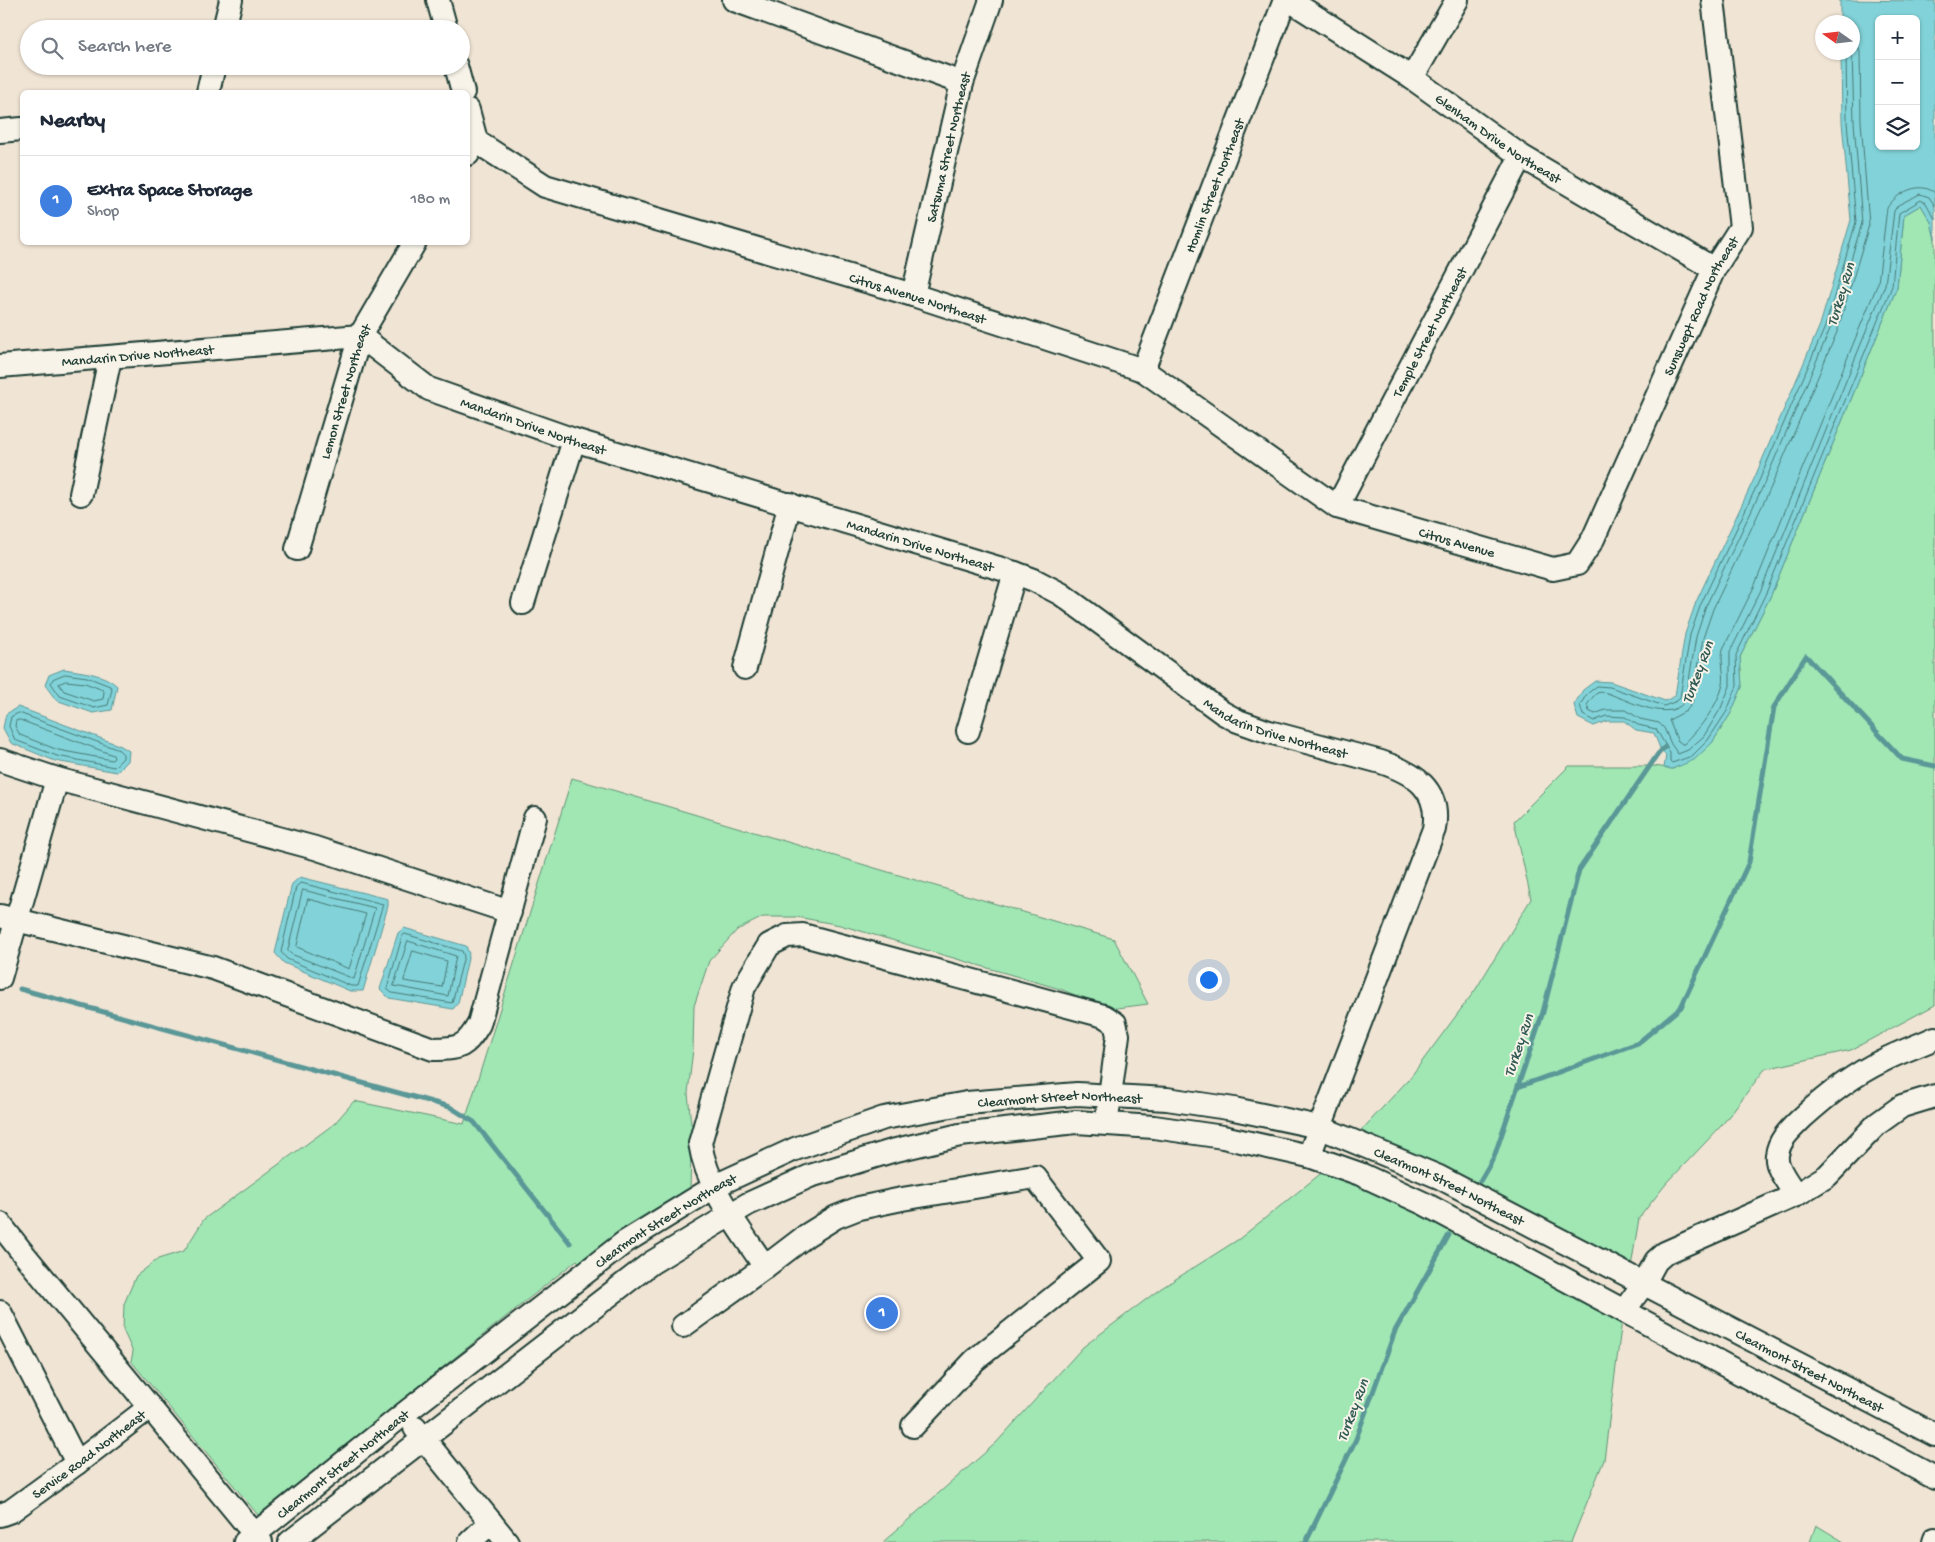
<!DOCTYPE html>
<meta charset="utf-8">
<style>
body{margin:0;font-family:"Gochi Hand",sans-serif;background:#f2f2f3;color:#1f2937}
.controls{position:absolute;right:15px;top:15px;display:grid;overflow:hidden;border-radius:8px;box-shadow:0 1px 4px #0004}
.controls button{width:45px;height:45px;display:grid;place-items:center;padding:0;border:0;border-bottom:1px solid #e0e1e3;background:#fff;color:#1f2937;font:25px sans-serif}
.compass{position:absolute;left:1815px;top:15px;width:45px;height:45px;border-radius:50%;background:#fff;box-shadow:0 1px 4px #0004;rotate:284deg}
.you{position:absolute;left:1208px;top:979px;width:18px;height:18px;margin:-12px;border:4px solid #fff;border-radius:50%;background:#1a73e8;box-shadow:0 0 0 8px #1a73e833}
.badge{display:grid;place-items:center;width:32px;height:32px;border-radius:50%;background:#111827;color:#fff;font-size:16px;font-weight:700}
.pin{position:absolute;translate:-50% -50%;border:2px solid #fff;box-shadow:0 1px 5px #0006}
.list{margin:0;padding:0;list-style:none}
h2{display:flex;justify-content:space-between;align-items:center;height:65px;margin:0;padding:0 20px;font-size:21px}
h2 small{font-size:16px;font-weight:400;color:#747a83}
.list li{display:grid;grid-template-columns:32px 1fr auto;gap:15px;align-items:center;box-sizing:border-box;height:90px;padding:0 20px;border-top:1px solid #e0e1e3}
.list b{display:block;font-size:19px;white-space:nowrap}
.list p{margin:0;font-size:16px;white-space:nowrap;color:#747a83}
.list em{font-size:16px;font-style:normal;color:#747a83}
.icon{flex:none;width:28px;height:28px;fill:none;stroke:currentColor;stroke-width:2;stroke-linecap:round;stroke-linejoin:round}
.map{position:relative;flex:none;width:1935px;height:1542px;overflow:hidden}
.search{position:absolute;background:#fff;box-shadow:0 1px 4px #0004;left:20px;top:20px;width:450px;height:55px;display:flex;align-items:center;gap:12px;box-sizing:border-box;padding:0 18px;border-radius:28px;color:#747a83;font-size:19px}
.panel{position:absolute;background:#fff;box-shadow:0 1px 4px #0004;left:20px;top:90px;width:450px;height:155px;border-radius:8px}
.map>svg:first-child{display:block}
.green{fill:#a0e7b4;stroke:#609274}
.water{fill:#82d3d9;stroke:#5a9797;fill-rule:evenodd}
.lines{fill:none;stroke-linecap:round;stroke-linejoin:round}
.shore{stroke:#477976;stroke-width:1}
.stream{stroke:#5a9797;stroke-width:5}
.minor-casing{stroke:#1f3d34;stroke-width:26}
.minor{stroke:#f7f3e8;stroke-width:22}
.labels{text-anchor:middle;stroke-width:4;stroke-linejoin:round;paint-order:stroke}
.street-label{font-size:14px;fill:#1f3d34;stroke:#f7f3e8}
.water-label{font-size:15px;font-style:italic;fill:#335b55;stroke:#f7f3e8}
</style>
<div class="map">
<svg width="1935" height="1542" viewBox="0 0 1935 1542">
<rect width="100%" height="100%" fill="#f0e4d4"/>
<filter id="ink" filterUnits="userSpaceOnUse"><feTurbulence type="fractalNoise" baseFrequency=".02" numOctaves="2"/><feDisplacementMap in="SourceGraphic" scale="10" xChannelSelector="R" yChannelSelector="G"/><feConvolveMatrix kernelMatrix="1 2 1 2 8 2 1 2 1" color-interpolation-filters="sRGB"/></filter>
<g filter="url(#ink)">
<g class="green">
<path d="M1921 205 1931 222 1935 239V1005L1851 1050 1765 1069 1722 1125 1666 1184 1639 1218 1631 1267 1359 1133 1409 1079 1476 989 1531 899 1514 821 1569 766H1655L1673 769 1712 743 1731 713 1742 687 1740 657 1771 595 1897 287 1904 215Z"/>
<path d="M572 778 1114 939 1148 1004 1110 1009 1060 989 840 925 797 917H763L737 930 709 961 694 1006 693 1049 688 1093 691 1124 697 1127 691 1150 690 1191 581 1265 577 1260 258 1515 131 1361 133 1352 123 1330 124 1304 136 1276 158 1259 184 1251 204 1219 334 1124 354 1101 464 1124Z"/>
<path d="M1324 1171 1420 1212 1622 1320 1604 1460 1571 1542H883L996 1443 1083 1347 1160 1289 1239 1239Z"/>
<path d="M1816 1525 1844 1542H1810Z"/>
</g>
<g class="water">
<path d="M1840 0 1935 1V239L1931 222 1921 205 1904 215 1897 287 1771 595 1740 657 1742 687 1731 713 1712 743 1694 760 1672 769 1664 768 1666 755 1661 751 1654 733 1636 730 1624 721H1607L1594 726 1578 718 1574 705 1583 690 1595 681 1611 682 1665 701 1675 696 1685 634 1696 602 1754 479 1820 325 1851 220 1842 122 1841 53 1852 52V22H1840ZM1879 19H1916V146H1879Z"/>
<path d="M64 669C81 672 104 673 117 686L112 710 93 713 56 700 45 685 49 675Z"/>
<path d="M18 707 121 746 129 751 128 761 117 772 55 761 11 743 3 728 6 714Z"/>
<path d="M300 877 388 899V906L363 991H350L284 963 275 953 292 884Z"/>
<path d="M404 928 466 946 469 954 458 1003 453 1009 389 998 380 989 398 933Z"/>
</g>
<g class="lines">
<g class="shore">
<path d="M1852 38 1858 45 1860 52 1861 121 1869 225 1837 332 1771 487 1713 609 1703 638 1692 704 1686 711 1669 720 1677 740 1682 744H1684C1700 728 1717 707 1723 685 1725 673 1720 661 1723 649L1754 587 1878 283 1887 208C1896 193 1920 180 1935 193"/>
<path d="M1846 52 1847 122 1856 222 1825 327 1759 481 1701 604 1690 635 1680 697 1677 701 1664 706 1610 687 1597 686 1587 694 1580 705 1583 715 1594 721 1606 716 1625 717 1638 725 1656 729 1670 753V761L1672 763 1692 756 1708 740 1727 711 1737 686 1736 655 1766 593 1892 286 1899 213 1921 200 1926 203 1935 219"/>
<path d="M1852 52 1854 122 1862 223 1830 329 1764 484 1706 606 1696 637 1686 699C1674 722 1638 705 1620 698 1613 696 1605 690 1597 693 1593 696 1590 701 1587 705L1589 711 1595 714 1605 710H1626L1640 719 1659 723 1664 728 1671 744 1678 754 1688 750 1704 736 1721 708 1730 686V652L1761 590 1885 285 1894 211 1898 205 1920 194 1929 197 1935 206"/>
<path d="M65 674 87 677 110 686 112 689 108 705 94 708 60 696 51 683 53 679Z"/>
<path d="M66 681 85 683 103 690 104 692 103 699 94 701 64 691 59 684Z"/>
<path d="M19 713 119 750 123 754V758L114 767 57 756 15 740 9 726 11 717Z"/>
<path d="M20 720 113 755 114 758 112 760 58 750 20 735 15 726 16 721Z"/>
<path d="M301 883 383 904 358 986H351L287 959 281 952 296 887Z"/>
<path d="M303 890 375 908 354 979 291 954 288 951Z"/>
<path d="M308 899 366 914 349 969 297 947Z"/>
<path d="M405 934 462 951 464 956 452 1003 392 993 387 989 402 937Z"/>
<path d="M408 941 456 956 448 996 394 986Z"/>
<path d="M413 951 447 961 442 987 404 981Z"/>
</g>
<g class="stream">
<path d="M20 989 450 1107 474 1122 570 1243"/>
<path d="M1518 1087 1638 1043 1681 1007 1749 862 1774 707 1806 656 1902 759 1935 766"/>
<path d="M1480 1181 1494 1157 1543 1012 1579 870 1658 754 1665 747"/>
<path d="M1306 1542 1356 1439 1395 1331 1449 1235"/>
</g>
<defs>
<g id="minor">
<path d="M438 0 446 29"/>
<path d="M734 0 962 83"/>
<path id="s1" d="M1289 0 1412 78 1521 156 1714 269"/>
<path d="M224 29 231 0"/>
<path d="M456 66 463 92"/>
<path d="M1412 78 1457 0"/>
<path d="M208 92 214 66"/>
<path d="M468 110 476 140 468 154"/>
<path d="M0 131 22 129"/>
<path id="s2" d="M468 136 545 186 913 295 1143 370 1337 507 1553 569 1577 564 1593 539 1714 269 1741 227 1713 0"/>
<path id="s3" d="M913 295 962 83 991 0"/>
<path id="s4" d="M0 366 360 336 429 389 574 440 1015 573 1034 580 1061 594 1223 713 1238 721 1269 732 1381 762C1414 773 1441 789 1434 829L1309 1156"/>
<path id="s5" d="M1143 370 1285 0"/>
<path d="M81 494 110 358"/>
<path id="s6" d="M1337 507 1521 156"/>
<path id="s7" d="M297 549 360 336 415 242"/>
<path d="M523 603 574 440"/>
<path d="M745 668 790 504"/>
<path d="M968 731 1015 573"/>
<path d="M0 760 57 779 315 848 510 912"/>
<path d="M0 916 213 968 433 1049C460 1049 466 1047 479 1024L535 818"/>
<path d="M0 978 57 779"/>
<path d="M1796 1195 1827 1176 1877 1124 1902 1106 1935 1096"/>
<path d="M0 1224 22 1252 261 1542"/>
<path d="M765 1267 807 1235 836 1217 859 1208 902 1199 1035 1177 1099 1261 975 1360 913 1426"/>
<path d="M1624 1311 1644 1283 1656 1261 1665 1253 1796 1195C1789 1184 1775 1168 1777 1155 1779 1139 1791 1129 1802 1118 1826 1096 1853 1075 1882 1061 1899 1052 1918 1046 1935 1038"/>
<path d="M0 1312 77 1463"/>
<path d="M683 1326 765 1267C740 1229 707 1189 700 1143L744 987 769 945 787 936 803 935 1104 1016 1115 1023 1118 1035 1108 1111"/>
<path d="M415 1428 507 1542"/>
<path id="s8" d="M0 1515 11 1511 77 1463 150 1407"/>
<path id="s9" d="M245 1542 405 1413 625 1242 719 1184 795 1149 884 1118 967 1103 1077 1094 1167 1099 1234 1109 1319 1127 1439 1177 1935 1435"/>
<path d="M290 1542 651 1263 748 1204 810 1176 892 1151 960 1135 1076 1122 1154 1127 1223 1137 1309 1156 1360 1174 1425 1204 1935 1478"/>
<path d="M470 1542 491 1522"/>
<path d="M1934 1542 1935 1539"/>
</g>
</defs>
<use href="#minor" class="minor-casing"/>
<use href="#minor" class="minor"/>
</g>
</g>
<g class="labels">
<g class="street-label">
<text dy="5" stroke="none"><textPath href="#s1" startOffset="251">Glenham Drive Northeast</textPath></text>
<text dy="5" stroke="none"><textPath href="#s3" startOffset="152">Satsuma Street Northeast</textPath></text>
<text dy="5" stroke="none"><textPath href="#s5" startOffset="198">Homlin Street Northeast</textPath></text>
<text dy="5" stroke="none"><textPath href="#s2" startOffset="481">Citrus Avenue Northeast</textPath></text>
<text dy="5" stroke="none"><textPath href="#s2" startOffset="1491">Sunswept Road Northeast</textPath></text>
<text dy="5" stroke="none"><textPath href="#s6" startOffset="198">Temple Street Northeast</textPath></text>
<text dy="5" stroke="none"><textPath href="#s4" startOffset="138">Mandarin Drive Northeast</textPath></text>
<text dy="5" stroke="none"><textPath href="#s7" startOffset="165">Lemon Street Northeast</textPath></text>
<text dy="5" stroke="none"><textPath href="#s4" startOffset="559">Mandarin Drive Northeast</textPath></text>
<text dy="5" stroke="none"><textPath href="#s2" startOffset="1080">Citrus Avenue</textPath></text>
<text dy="5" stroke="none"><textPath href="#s4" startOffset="964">Mandarin Drive Northeast</textPath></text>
<text dy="5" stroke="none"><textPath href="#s4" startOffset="1369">Mandarin Drive Northeast</textPath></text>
<text dy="5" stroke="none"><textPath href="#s9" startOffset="950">Clearmont Street Northeast</textPath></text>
<text dy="5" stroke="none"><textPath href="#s9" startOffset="1355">Clearmont Street Northeast</textPath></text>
<text dy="5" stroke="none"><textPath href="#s9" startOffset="530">Clearmont Street Northeast</textPath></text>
<text dy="5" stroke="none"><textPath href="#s9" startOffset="1760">Clearmont Street Northeast</textPath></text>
<text dy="5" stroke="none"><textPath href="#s8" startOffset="108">Service Road Northeast</textPath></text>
<text dy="5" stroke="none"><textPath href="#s9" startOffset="125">Clearmont Street Northeast</textPath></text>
</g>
<g class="water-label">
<text transform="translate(1840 294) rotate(-73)" y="5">Turkey Run</text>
<text transform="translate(1697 672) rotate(-69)" y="5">Turkey Run</text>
<text transform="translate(1518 1045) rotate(-71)" y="5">Turkey Run</text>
<text transform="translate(1352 1410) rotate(-69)" y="5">Turkey Run</text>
</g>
</g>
</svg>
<div class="controls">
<button>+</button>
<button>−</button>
<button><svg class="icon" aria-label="layers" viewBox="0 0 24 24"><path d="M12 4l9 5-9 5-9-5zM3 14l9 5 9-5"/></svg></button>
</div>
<svg class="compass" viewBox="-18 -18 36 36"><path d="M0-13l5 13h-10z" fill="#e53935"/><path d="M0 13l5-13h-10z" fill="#747a83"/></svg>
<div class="you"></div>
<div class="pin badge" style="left:882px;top:1313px;background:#3f7fe0">1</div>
<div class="search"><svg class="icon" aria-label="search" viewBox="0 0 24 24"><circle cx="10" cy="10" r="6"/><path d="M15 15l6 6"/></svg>Search here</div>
<section class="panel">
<h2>Nearby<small></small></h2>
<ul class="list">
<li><span class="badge" style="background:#3f7fe0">1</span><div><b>Extra Space Storage</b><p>Shop</p></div><em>180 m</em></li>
</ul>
</section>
</div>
